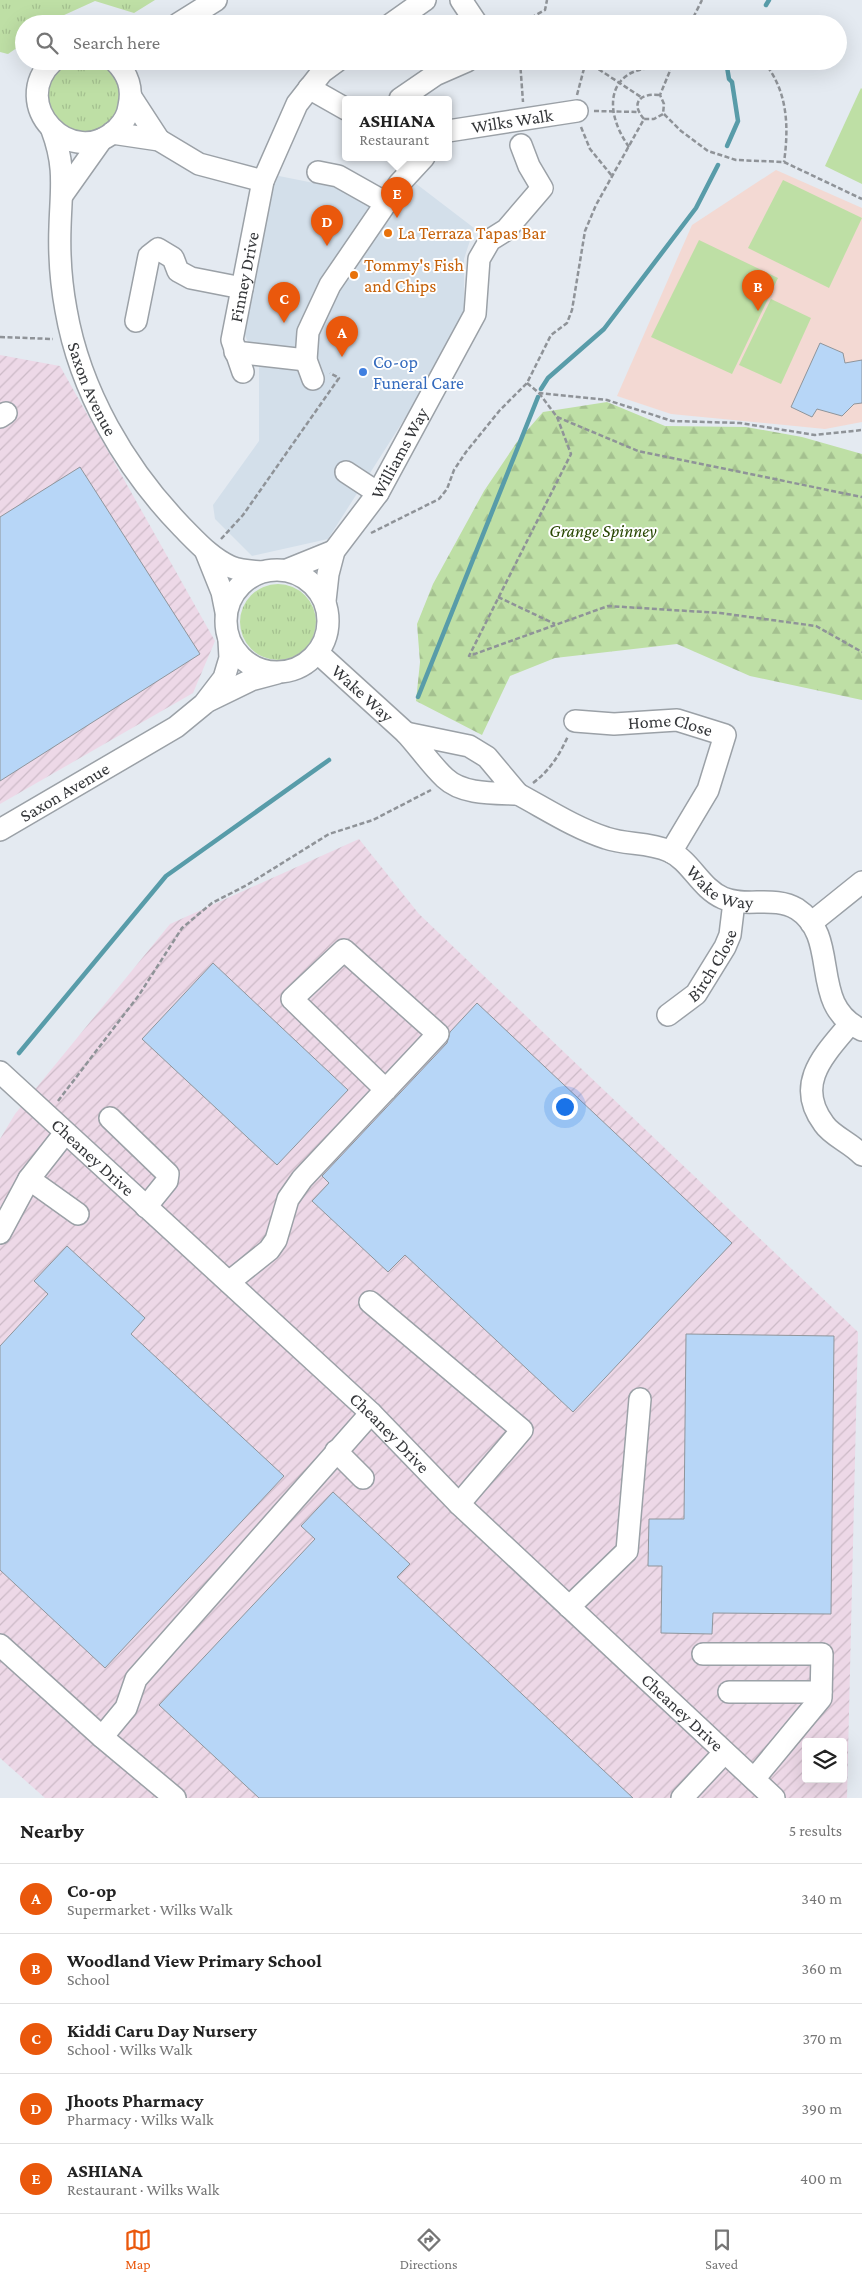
<!DOCTYPE html>
<meta charset="utf-8">
<style>
body{margin:0;font-family:"Crimson Pro",serif;background:#f6f6f6;color:#222}
.controls{position:absolute;right:15px;bottom:15px;display:grid;overflow:hidden;border-radius:5px;box-shadow:0 5px 20px #0002}
.controls button{width:45px;height:45px;display:grid;place-items:center;padding:0;border:0;border-bottom:1px solid #e0e0e0;background:#fff;color:#222;font:25px sans-serif}
.you{position:absolute;left:564px;top:1106px;width:18px;height:18px;margin:-12px;border:4px solid #fff;border-radius:50%;background:#1a73e8;box-shadow:0 0 0 8px #1a73e833}
.badge{display:grid;place-items:center;width:32px;height:32px;border-radius:50%;background:#ea580c;color:#fff;font-size:16px;font-weight:700}
.pin{position:absolute;translate:-50% -41px;filter:drop-shadow(0 1px 2px #0008)}
.pin::after{content:'';position:absolute;top:26px;width:18px;height:15px;background:inherit;clip-path:polygon(0 0,100% 0,50% 100%)}
.popup{position:absolute;left:342px;top:96px;width:110px;height:65px;box-sizing:border-box;display:grid;place-content:center;border-radius:5px;background:#fff;filter:drop-shadow(0 1px 4px #0005);font-size:16px;white-space:nowrap;color:#767676}
.popup b{font-size:19px;color:#222}
.popup::after{content:'';position:absolute;left:50%;top:100%;margin-left:-10px;border:10px solid transparent;border-top-color:#fff}
.list{margin:0;padding:0;list-style:none}
h2{display:flex;justify-content:space-between;align-items:center;height:65px;margin:0;padding:0 20px;font-size:21px}
h2 small{font-size:16px;font-weight:400;color:#767676}
.list li{display:grid;grid-template-columns:32px 1fr auto;gap:15px;align-items:center;box-sizing:border-box;height:70px;padding:0 20px;border-top:1px solid #e0e0e0}
.list b{display:block;font-size:19px;white-space:nowrap}
.list p{margin:0;font-size:16px;white-space:nowrap;color:#767676}
.list em{font-size:16px;font-style:normal;color:#767676}
.icon{flex:none;width:28px;height:28px;fill:none;stroke:currentColor;stroke-width:2;stroke-linecap:round;stroke-linejoin:round}
.map{position:relative;flex:none;width:862px;height:1798px;overflow:hidden}
.search{position:absolute;background:#fff;box-shadow:0 5px 20px #0002;left:15px;right:15px;top:15px;height:55px;display:flex;align-items:center;gap:12px;box-sizing:border-box;padding:0 18px;border-radius:28px;color:#767676;font-size:19px}
.sheet{height:415px;background:#fff}
nav{display:flex;justify-content:space-around;align-items:center;box-sizing:border-box;height:70px;border-top:1px solid #e0e0e0;background:#fff;font-size:14px;color:#767676}
nav a{display:grid;justify-items:center;gap:2px}
nav .on{color:#ea580c}
.map>svg:first-child{display:block}
.built{fill:#d3dfea}
.industrial{fill:url(#industrial-furrows);fill-rule:evenodd}
.education{fill:#f3d9d3}
.grass{fill:url(#grass-tufts)}
.forest{fill:url(#forest-firs)}
.pitch{fill:#bedfa5}
.lines{fill:none;stroke-linecap:round;stroke-linejoin:round}
.stream{stroke:#589ca9;stroke-width:4.5}
.building{fill:#b7d6f7;stroke:#8f959b}
.minor-casing{stroke:#9ba1a7;stroke-width:24}
.path{stroke:#8f9398;stroke-width:2.5;stroke-dasharray:5 2.5;stroke-linecap:butt}
.minor{stroke:#fff;stroke-width:21}
.food-dot{fill:#e8710a;stroke:#fff;stroke-width:2}
.shop-dot{fill:#3f7fe0;stroke:#fff;stroke-width:2}
.labels{text-anchor:middle;stroke-width:4;stroke-linejoin:round;paint-order:stroke}
.street-label{font-size:18px;fill:#35373a;stroke:#fff}
.food-label{font-size:18px;fill:#c56008;stroke:#fff;text-anchor:start}
.shop-label{font-size:18px;fill:#366cbe;stroke:#fff;text-anchor:start}
.park-label{font-size:18px;font-style:italic;fill:#274600;stroke:#fff}
</style>
<div class="map">
<svg width="862" height="1798" viewBox="0 0 862 1798">
<defs>
<pattern id="industrial-furrows" width="10" height="10" patternUnits="userSpaceOnUse" patternTransform="scale(1.25)"><rect width="10" height="10" fill="#edd8e7"/><path d="M-1 1l2-2M0 10L10 0M9 11l2-2" fill="none" stroke="#ccbac7"/></pattern>
<pattern id="grass-tufts" width="24" height="20" patternUnits="userSpaceOnUse" patternTransform="scale(1.25)"><rect width="24" height="20" fill="#bedfa5"/><path d="M3 7l-1-3M5 7V3M7 7l1-3M15 17l-1-3M17 17v-4M19 17l1-3" fill="none" stroke="#a4c08f"/></pattern>
<pattern id="forest-firs" width="22" height="20" patternUnits="userSpaceOnUse" patternTransform="scale(1.25)"><rect width="22" height="20" fill="#bedfa5"/><path d="M5 1l3.5 6h-7zM16 11l3.5 6h-7z" fill="#a4c08f"/></pattern>
</defs>
<rect width="100%" height="100%" fill="#e4eaf1"/>
<path class="built" d="M274 175 359 192 380 211 406 176 474 228 464 259V312L461 330 328 539 252 556 215 519 213 505 259 441V366L243 331Z"/>
<g class="industrial">
<path d="M0 355 60 366 215 641 193 693 0 804Z"/>
<path d="M359 839 419 914 858 1332 847 1798H45L0 1758V1139L15 1114 170 924ZM806 1742H843V1779H806Z"/>
</g>
<path class="education" d="M776 170 862 208V422L825 429 671 414 617 396 692 225Z"/>
<g class="grass">
<path d="M0 0H155L134 13 95 1 62 16 52 24H24V43L8 54 0 52Z"/>
<circle cx="85" cy="96" r="37"/>
<circle cx="278" cy="622" r="38"/>
</g>
<path class="forest" d="M607 402 665 426 746 427 802 437 862 454V700L750 676 677 644 555 658 510 676 482 735 416 701 420 662 417 624 433 584 484 491 517 442 543 412Z"/>
<g class="pitch">
<path d="M861 88 862 89V184L825 166Z"/>
<path d="M783 180 862 218 829 288 748 248Z"/>
<path d="M699 240 778 278 732 374 651 337Z"/>
<path d="M771 299 811 318 781 384 739 365Z"/>
</g>
<g class="lines">
<g class="stream">
<path d="M766 5 769 0"/>
<path d="M726 61 729 79 732 82 738 121 727 146"/>
<path d="M541 389 548 378 604 329 696 208 718 165"/>
<path d="M418 697 538 397"/>
<path d="M19 1053 166 876 329 760"/>
</g>
</g>
<g class="building">
<path d="M820 343 843 353 845 363 862 360V403L854 404 842 416 817 409 812 417 791 407Z"/>
<path d="M80 467 200 654 0 781V517Z"/>
<path d="M213 963 348 1090 277 1165 142 1039Z"/>
<path d="M477 1003 732 1243 573 1412 405 1255 388 1272 312 1201 329 1183 322 1176 447 1043 450 1032Z"/>
<path d="M67 1246 145 1318 131 1334 284 1476 105 1668 0 1570V1346L48 1294 34 1281Z"/>
<path d="M686 1334 834 1336 831 1614 713 1613 712 1634 661 1633 662 1566H648L649 1519H684Z"/>
<path d="M333 1492 410 1564 397 1577 633 1798H259L159 1705 315 1539 301 1526Z"/>
</g>
<g class="lines">
<defs>
<g id="minor">
<path d="M461 0 477 24"/>
<path d="M178 24 216 0"/>
<path d="M391 24 425 0"/>
<path d="M53 61C7 104 72 172 117 129 123 123 128 115 129 106 133 88 128 74 115 61"/>
<path d="M309 88 346 109"/>
<path d="M131 97 159 140"/>
<path d="M400 99 435 75 467 61"/>
<path id="s1" d="M52 130C66 167 61 190 60 227 59 254 61 283 66 310 80 391 125 468 182 527 197 542 211 558 231 567 241 571 251 571 261 572"/>
<path id="s2" d="M448 131 577 111"/>
<path d="M112 133 159 140 199 164 263 181"/>
<path d="M318 172 338 176 386 203"/>
<path d="M63 194 102 139"/>
<path d="M136 321 149 256 158 249 173 258 178 271 191 278 242 288"/>
<path d="M235 352 306 360"/>
<path id="s3" d="M243 372 232 340 263 181 297 104 322 72 337 61"/>
<path d="M313 379 306 360 308 332 330 285 399 184 424 157"/>
<path d="M0 417 6 413"/>
<path d="M346 472 378 493"/>
<path d="M206 552 222 592 226 612"/>
<circle cx="277" cy="621" r="51"/>
<path d="M287 570 334 551"/>
<path id="s4" d="M325 601 328 574 334 551 378 493 475 314 479 259 490 240 506 230 542 188 529 166 521 145"/>
<path id="s5" d="M318 653 406 733"/>
<path d="M208 701 251 680 277 673"/>
<path id="s6" d="M575 721 614 724 677 720 725 735 708 790 671 852"/>
<path d="M406 733 469 746 487 757 518 794C495 793 463 795 445 778 431 765 419 747 406 733Z"/>
<path id="s7" d="M518 794C546 809 575 828 606 838 626 845 648 842 669 851 691 861 700 888 723 898 746 908 774 895 797 909 842 938 807 1005 862 1030"/>
<path id="s8" d="M0 830 176 727 204 704 224 678 230 658 229 640"/>
<path d="M811 923 862 882"/>
<path id="s9" d="M668 1015 696 994 725 947 730 935 734 902"/>
<path d="M850 1024C824 1055 794 1084 824 1124 832 1136 851 1143 862 1155"/>
<path id="s10" d="M0 1072 371 1413 459 1504 774 1798"/>
<path d="M110 1118 168 1174 167 1181 146 1207"/>
<path d="M29 1179 78 1214"/>
<path d="M0 1233 29 1179 65 1133"/>
<path d="M229 1282 269 1250 276 1240 288 1199 302 1179 438 1034 344 950 292 999 386 1090"/>
<path d="M370 1302 522 1430 459 1504"/>
<path d="M336 1451 363 1478"/>
<path d="M569 1607 627 1551 640 1399"/>
<path d="M0 1645 102 1737"/>
<path d="M703 1654H822L821 1698 754 1779"/>
<path d="M729 1692H821"/>
<path d="M175 1798 102 1737 126 1708 136 1679 371 1413"/>
<path d="M682 1798 724 1753"/>
</g>
</defs>
<use href="#minor" class="minor-casing"/>
<g class="path">
<path d="M493 18 534 16 545 10 547 0"/>
<path d="M690 24 702 0"/>
<path d="M520 61 523 102"/>
<path d="M586 61 641 97"/>
<path d="M763 61C788 90 789 127 784 162"/>
<path d="M577 95 586 61"/>
<path d="M594 111 638 112"/>
<path d="M664 114 681 131 708 151 736 160 784 162 862 199"/>
<path d="M644 119C630 103 640 93 659 95"/>
<path d="M581 127 590 149 612 176"/>
<path d="M629 147C598 103 612 60 671 69"/>
<path d="M0 337 53 339"/>
<path d="M527 383 539 393 607 400 672 421 740 423 815 435 862 430"/>
<path d="M539 393 557 417 638 451 862 497"/>
<path d="M557 417 571 454 469 656 608 606 720 613 816 626 862 652"/>
<path d="M371 533 439 499 447 489 454 470 466 452 500 410 527 383 551 335 567 323 572 310 585 231 596 205 644 119H654L663 114 664 104 660 95 674 61"/>
<path d="M221 539 243 515 339 378 330 373"/>
<path d="M498 597 555 624"/>
<path d="M533 783C550 770 559 756 568 736"/>
<path d="M58 1101 139 995 182 928 212 903 247 885 329 834 373 820 431 790"/>
</g>
<use href="#minor" class="minor"/>
</g>
<g class="food-dot">
<circle cx="388" cy="233" r="5"/>
<circle cx="354" cy="275" r="5"/>
</g>
<circle class="shop-dot" cx="363" cy="372" r="5"/>
<g class="labels">
<g class="street-label">
<text dy="6" stroke="none"><textPath href="#s2" startOffset="65">Wilks Walk</textPath></text>
<text dy="6" stroke="none"><textPath href="#s3" startOffset="98">Finney Drive</textPath></text>
<text dy="6" stroke="none"><textPath href="#s1" startOffset="265">Saxon Avenue</textPath></text>
<text dy="6" stroke="none"><textPath href="#s4" startOffset="169">Williams Way</textPath></text>
<text dy="6" stroke="none"><textPath href="#s5" startOffset="60">Wake Way</textPath></text>
<text dy="6" stroke="none"><textPath href="#s6" startOffset="96">Home Close</textPath></text>
<text dy="6" stroke="none"><textPath href="#s8" startOffset="75">Saxon Avenue</textPath></text>
<text dy="6" stroke="none"><textPath href="#s7" startOffset="228">Wake Way</textPath></text>
<text dy="6" stroke="none"><textPath href="#s9" startOffset="68">Birch Close</textPath></text>
<text dy="6" stroke="none"><textPath href="#s10" startOffset="126">Cheaney Drive</textPath></text>
<text dy="6" stroke="none"><textPath href="#s10" startOffset="531">Cheaney Drive</textPath></text>
<text dy="6" stroke="none"><textPath href="#s10" startOffset="936">Cheaney Drive</textPath></text>
</g>
<g class="food-label">
<text x="398" y="239">La Terraza Tapas Bar</text>
<text x="364" y="271">Tommy's Fish<tspan x="364" dy="21">and Chips</tspan></text>
</g>
<g class="shop-label">
<text x="373" y="368">Co-op<tspan x="373" dy="21">Funeral Care</tspan></text>
</g>
<g class="park-label">
<text x="603" y="537">Grange Spinney</text>
</g>
</g>
</svg>
<div class="controls">
<button><svg class="icon" aria-label="layers" viewBox="0 0 24 24"><path d="M12 4l9 5-9 5-9-5zM3 14l9 5 9-5"/></svg></button>
</div>
<div class="you"></div>
<div class="pin badge" style="left:342px;top:357px">A</div>
<div class="pin badge" style="left:758px;top:311px">B</div>
<div class="pin badge" style="left:284px;top:323px">C</div>
<div class="pin badge" style="left:327px;top:246px">D</div>
<div class="pin badge" style="left:397px;top:218px">E</div>
<div class="popup"><b>ASHIANA</b>Restaurant</div>
<div class="search"><svg class="icon" aria-label="search" viewBox="0 0 24 24"><circle cx="10" cy="10" r="6"/><path d="M15 15l6 6"/></svg>Search here</div>
</div>
<section class="sheet">
<h2>Nearby<small>5 results</small></h2>
<ul class="list">
<li><span class="badge">A</span><div><b>Co-op</b><p>Supermarket · Wilks Walk</p></div><em>340 m</em></li>
<li><span class="badge">B</span><div><b>Woodland View Primary School</b><p>School</p></div><em>360 m</em></li>
<li><span class="badge">C</span><div><b>Kiddi Caru Day Nursery</b><p>School · Wilks Walk</p></div><em>370 m</em></li>
<li><span class="badge">D</span><div><b>Jhoots Pharmacy</b><p>Pharmacy · Wilks Walk</p></div><em>390 m</em></li>
<li><span class="badge">E</span><div><b>ASHIANA</b><p>Restaurant · Wilks Walk</p></div><em>400 m</em></li>
</ul>
</section>
<nav>
<a class="on"><svg class="icon" aria-label="map" viewBox="0 0 24 24"><path d="M3 6l6-2 6 2 6-2v14l-6 2-6-2-6 2zM9 4v14M15 6v14"/></svg>Map</a>
<a><svg class="icon" aria-label="directions" viewBox="0 0 24 24"><path d="M12 3l9 9-9 9-9-9zM9 14v-3h6M13 9l2 2-2 2"/></svg>Directions</a>
<a><svg class="icon" aria-label="saved" viewBox="0 0 24 24"><path d="M7 4h10v16l-5-4-5 4z"/></svg>Saved</a>
</nav>
